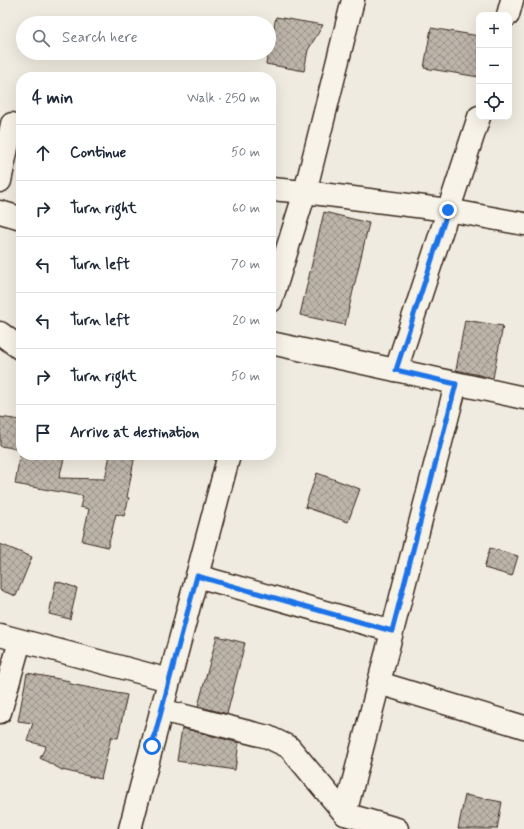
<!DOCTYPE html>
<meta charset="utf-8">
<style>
body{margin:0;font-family:Mynerve,sans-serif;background:#f2f2f3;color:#1f2937}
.controls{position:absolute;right:12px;top:12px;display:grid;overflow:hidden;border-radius:8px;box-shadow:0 4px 16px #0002}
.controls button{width:36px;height:36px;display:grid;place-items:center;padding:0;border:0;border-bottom:1px solid #e0e1e3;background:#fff;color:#1f2937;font:20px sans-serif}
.stop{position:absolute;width:12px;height:12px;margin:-9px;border:3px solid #1a73e8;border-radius:50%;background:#fff}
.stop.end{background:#1a73e8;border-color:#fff;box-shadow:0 1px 4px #0008}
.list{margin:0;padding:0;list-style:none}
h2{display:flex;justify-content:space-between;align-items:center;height:52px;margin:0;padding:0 16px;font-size:17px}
h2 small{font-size:13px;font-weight:400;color:#747a83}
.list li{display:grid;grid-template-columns:26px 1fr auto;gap:12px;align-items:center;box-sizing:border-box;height:56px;padding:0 16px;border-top:1px solid #e0e1e3}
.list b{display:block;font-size:15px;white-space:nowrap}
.list em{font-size:13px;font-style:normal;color:#747a83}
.icon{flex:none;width:22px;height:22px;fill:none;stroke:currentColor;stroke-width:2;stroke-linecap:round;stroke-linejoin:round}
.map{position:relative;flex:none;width:524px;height:829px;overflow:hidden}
.search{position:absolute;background:#fff;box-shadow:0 4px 16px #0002;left:16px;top:16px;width:260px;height:44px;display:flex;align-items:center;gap:10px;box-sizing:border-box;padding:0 14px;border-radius:22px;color:#747a83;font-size:15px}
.panel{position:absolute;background:#fff;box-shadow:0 4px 16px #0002;left:16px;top:72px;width:260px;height:388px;border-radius:16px}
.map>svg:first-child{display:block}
.building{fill:url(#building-cross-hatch);stroke:#3b2a1e}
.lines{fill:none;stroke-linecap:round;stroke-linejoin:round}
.minor-casing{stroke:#3b2a1e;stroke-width:25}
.minor{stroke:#f7f3e8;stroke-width:22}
.route{stroke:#1a73e8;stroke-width:5}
</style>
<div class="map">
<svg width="524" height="829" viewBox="0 0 524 829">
<defs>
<pattern id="building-cross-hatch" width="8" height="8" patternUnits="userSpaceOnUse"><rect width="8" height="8" fill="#bdb5aa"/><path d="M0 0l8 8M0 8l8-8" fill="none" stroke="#9b938a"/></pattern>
</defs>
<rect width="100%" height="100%" fill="#efebe0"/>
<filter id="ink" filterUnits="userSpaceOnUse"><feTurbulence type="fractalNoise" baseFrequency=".025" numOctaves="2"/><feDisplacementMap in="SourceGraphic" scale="8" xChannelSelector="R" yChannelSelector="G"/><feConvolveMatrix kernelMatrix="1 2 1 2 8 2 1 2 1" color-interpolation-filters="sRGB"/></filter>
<g filter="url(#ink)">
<g class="building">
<path d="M276 17 323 25 308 50 304 71 266 64Z"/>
<path d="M431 28 479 36V77L424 68Z"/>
<path d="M324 212 369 223 345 325 300 315Z"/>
<path d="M465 320 503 326 493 378 456 370Z"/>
<path d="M0 417 21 420V449L0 446Z"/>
<path d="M20 455H65L59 478 105 479 110 455H135L127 497 129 498 124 516 116 514 108 547 82 541 89 509 80 507 83 496 15 484Z"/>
<path d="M317 473 360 489 348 522 305 507Z"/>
<path d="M0 544 32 557 16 596 0 590Z"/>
<path d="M490 548 518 556 512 576 484 568Z"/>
<path d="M56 581 77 588 70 619 49 614Z"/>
<path d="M217 636 245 643 227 714 198 706Z"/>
<path d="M27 673 70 681V684L127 695 118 738 111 737 101 779 62 770 40 758 46 746 27 741 33 723 18 721Z"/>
<path d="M182 728 239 743 235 770 177 761Z"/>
<path d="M465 795 502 802 497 829H458Z"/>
</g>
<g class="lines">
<defs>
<g id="minor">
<path d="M508 15 512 0"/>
<path d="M0 181 12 124"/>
<path d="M271 189 305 192 448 210 524 224"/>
<path d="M0 212 21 218"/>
<path d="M271 301 305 192 353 0"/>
<path d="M0 333 21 349"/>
<path d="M271 343 524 398"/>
<path d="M396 370 479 117"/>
<path d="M197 576 392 631"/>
<path d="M0 635 169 680"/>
<path d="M379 683 524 727"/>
<path d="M161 710 268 737 289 747 345 814 397 829"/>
<path d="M0 712 20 641"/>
<path d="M345 814 456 384"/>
<path d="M130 829 229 455"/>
</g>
</defs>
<use href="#minor" class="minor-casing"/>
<use href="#minor" class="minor"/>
</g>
</g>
<g class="lines" filter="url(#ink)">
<path class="route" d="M152 746 197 576 392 631 456 384 396 370 448 210"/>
</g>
</svg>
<div class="controls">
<button>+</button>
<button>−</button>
<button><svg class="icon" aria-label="locate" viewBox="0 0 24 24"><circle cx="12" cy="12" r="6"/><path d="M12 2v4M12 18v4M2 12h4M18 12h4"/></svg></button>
</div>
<div class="stop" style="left:152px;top:746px"></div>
<div class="stop end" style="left:448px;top:210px"></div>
<div class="search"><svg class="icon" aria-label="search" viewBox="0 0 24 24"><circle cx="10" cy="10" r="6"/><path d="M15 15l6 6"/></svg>Search here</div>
<section class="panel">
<h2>4 min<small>Walk · 250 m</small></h2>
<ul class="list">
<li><svg class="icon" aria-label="ahead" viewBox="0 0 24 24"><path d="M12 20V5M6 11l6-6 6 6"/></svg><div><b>Continue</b></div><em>50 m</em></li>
<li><svg class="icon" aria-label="right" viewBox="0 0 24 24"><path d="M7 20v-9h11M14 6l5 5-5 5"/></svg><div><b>Turn right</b></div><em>60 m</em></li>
<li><svg class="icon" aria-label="left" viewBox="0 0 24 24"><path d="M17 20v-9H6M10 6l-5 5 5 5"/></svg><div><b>Turn left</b></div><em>70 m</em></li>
<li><svg class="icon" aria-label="left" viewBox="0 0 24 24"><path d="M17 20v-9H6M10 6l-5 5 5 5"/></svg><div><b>Turn left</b></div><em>20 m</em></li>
<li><svg class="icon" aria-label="right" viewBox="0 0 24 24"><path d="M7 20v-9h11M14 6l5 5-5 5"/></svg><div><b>Turn right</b></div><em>50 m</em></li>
<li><svg class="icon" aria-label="arrive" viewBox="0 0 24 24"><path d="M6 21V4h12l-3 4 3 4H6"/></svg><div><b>Arrive at destination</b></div></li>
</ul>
</section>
</div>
